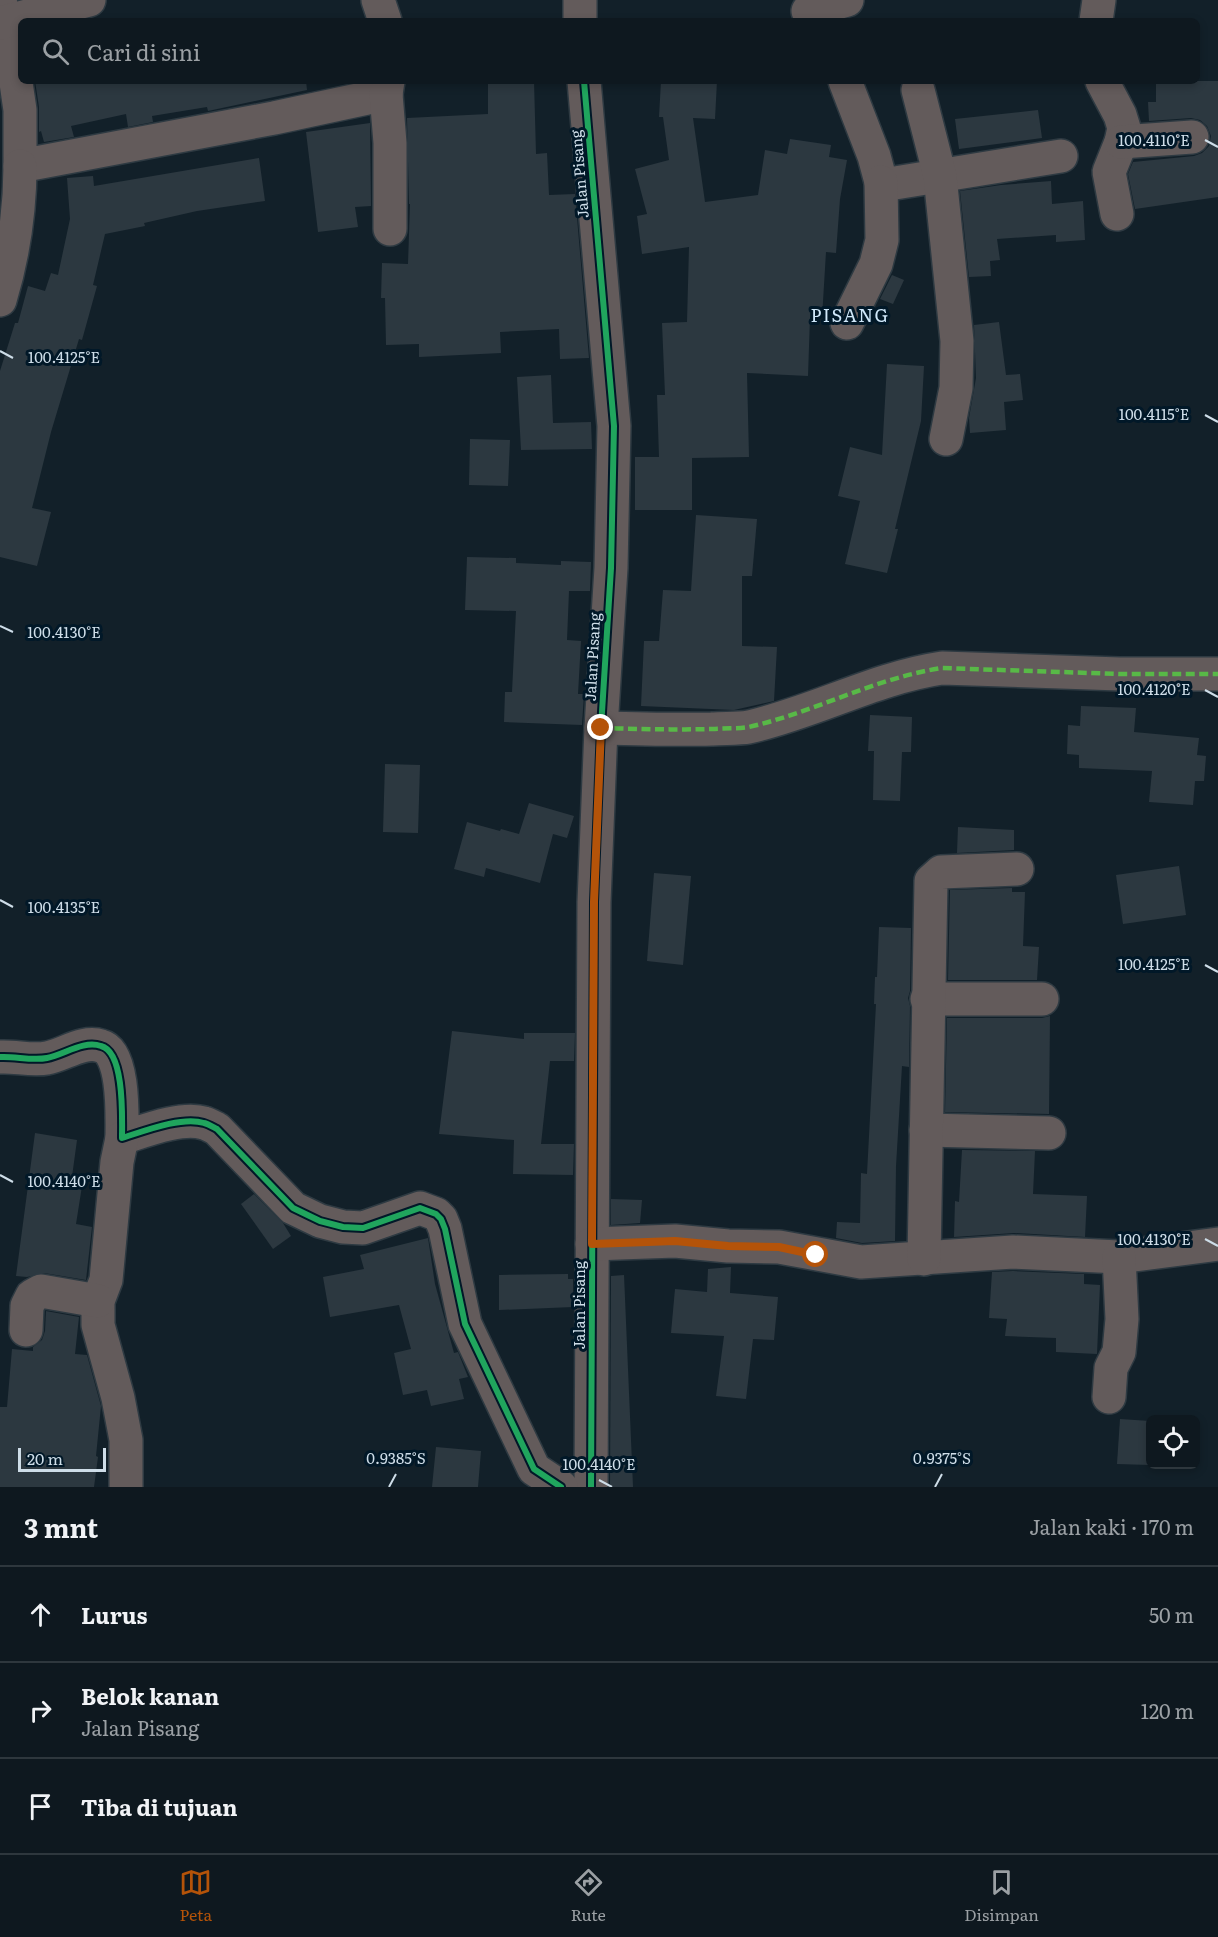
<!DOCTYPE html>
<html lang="id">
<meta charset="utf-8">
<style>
body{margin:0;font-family:Literata,serif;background:#172128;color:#f1f3f6}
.controls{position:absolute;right:18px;bottom:18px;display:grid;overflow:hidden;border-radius:9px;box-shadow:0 3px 9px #0003}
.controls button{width:54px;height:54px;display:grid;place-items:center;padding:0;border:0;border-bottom:2px solid #2e373d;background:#0e181f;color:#f1f3f6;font:30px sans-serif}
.scale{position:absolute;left:18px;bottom:15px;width:88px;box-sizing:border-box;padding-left:6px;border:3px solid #cedde8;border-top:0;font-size:16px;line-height:21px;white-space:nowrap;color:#cedde8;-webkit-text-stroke:4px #011828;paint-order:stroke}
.stop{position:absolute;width:18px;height:18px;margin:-14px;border:4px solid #b45309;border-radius:50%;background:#fff}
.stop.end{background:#b45309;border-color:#fff;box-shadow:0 2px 6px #0008}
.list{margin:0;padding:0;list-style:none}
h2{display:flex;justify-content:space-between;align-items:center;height:78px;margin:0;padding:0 24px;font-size:26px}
h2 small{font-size:20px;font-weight:400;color:#9ba0a4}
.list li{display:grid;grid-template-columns:39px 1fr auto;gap:18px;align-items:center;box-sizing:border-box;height:96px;padding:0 24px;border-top:2px solid #2e373d}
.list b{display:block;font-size:22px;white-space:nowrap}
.list p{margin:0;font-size:20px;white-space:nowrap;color:#9ba0a4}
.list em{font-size:20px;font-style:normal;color:#9ba0a4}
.icon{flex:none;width:33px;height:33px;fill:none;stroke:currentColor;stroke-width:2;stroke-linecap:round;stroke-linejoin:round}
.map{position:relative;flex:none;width:1218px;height:1487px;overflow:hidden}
.search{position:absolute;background:#0e181f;box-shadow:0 3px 9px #0003;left:18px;right:18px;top:18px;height:66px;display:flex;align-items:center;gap:15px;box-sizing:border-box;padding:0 21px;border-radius:9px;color:#9ba0a4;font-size:22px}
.sheet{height:366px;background:#0e181f}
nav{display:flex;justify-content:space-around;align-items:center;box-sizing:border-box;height:84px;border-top:2px solid #2e373d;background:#0e181f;font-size:16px;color:#9ba0a4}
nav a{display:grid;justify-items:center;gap:3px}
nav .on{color:#b45309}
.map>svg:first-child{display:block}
.building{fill:#2c3840}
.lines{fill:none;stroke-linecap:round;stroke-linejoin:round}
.minor-casing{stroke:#2e3a42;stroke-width:36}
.minor{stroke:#635b5b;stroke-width:33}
.quiet{stroke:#58b947;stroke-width:4.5;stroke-dasharray:9 4.5;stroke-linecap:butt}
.cycleway-casing{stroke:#011828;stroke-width:10}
.cycleway{stroke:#20a55d;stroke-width:6}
.route{stroke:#b45309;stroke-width:8}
.ticks{fill:none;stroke:#cedde8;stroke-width:2}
.labels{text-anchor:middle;stroke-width:6;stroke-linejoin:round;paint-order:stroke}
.street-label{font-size:15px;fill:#cedde8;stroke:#011828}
.quarter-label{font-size:18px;letter-spacing:1.5px;fill:#d0e8fa;stroke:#011828}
.ticks-label{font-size:15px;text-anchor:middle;fill:#cedde8;stroke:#011828;stroke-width:6;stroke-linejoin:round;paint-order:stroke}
</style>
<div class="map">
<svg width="1218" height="1487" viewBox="0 0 1218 1487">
<rect width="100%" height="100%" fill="#122029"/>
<g class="building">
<path d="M35 81H306L307 90 208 111 207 107 152 116 153 122 128 127 126 114 71 126 74 137 44 142 41 131 39 132V107Z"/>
<path d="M488 81H534L536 154 547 153 549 195 575 194 589 358 560 359 559 329 500 332 501 353 419 357V344L386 345 385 298H381L382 263 408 264 410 204H409L407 118 488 114Z"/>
<path d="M661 81H717L715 119 693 118 705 202 758 195 765 150 787 154 790 139 831 145 829 157 847 160 840 199 836 253 826 252 822 318 810 317 808 376 747 373 749 457 692 458V510H635V457H659L657 395H665L662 323 687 322 689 247 642 254 637 216 647 214 635 169 669 160 663 117H659Z"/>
<path d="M1156 81H1218V197L1135 209 1128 174 1133 162 1194 156 1202 153 1209 146 1211 136 1207 126 1200 120 1191 118 1149 121 1148 102H1156Z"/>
<path d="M1038 110 1042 138 959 149 955 119Z"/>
<path d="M370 123 371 206 355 207 358 227 318 232 306 132Z"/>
<path d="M259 158 265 201 197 211 144 223 145 226 105 234 93 285 97 286 82 340 79 339 51 432 32 508 51 512 37 566 0 557V371L15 323H18L28 286 45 291 51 273 58 275 70 219 67 178 93 176 94 186Z"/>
<path d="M1051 181 1052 204 1083 201 1085 240 1056 242V235L997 239 1000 260 990 261 991 276 969 277 960 191 1001 185Z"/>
<path d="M892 275 904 280 893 304 880 299Z"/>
<path d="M999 322 1006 375 1020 374 1023 400 1004 402 1006 430 970 433 969 418 976 378 974 325Z"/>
<path d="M887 364 924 366 921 421 895 529H898L887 573 845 564 860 501 838 496 850 447 882 455Z"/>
<path d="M551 375 553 423 591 422 592 449 521 450 517 377Z"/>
<path d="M470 439 510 440 508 486 469 485Z"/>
<path d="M696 515 757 519 752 576H742V646L777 647 774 701 734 710 641 706 644 641H659L663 590 691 591Z"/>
<path d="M467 557 516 558V563L561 565V561L591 562 590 591H569L567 640 581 641 578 694H584L582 725 504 722 505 692H512L516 611 465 610Z"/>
<path d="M1081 706 1136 708 1134 732 1199 738 1197 755 1206 756 1204 781H1195L1193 805 1149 802 1152 771 1079 768V755L1067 754 1068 725 1080 726Z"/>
<path d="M870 715 912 717 911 752H902L900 801 873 800 874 751H868Z"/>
<path d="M385 764 420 765 418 833 383 832Z"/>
<path d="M529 803 574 816 567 838 553 834 540 883 486 868 484 877 454 869 467 822 500 831 501 829 519 834Z"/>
<path d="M958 827 1014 830V850L957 853Z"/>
<path d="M1179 866 1186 915 1123 924 1116 875Z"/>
<path d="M654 873 691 876 683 965 647 961Z"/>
<path d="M1012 888V892H1025L1023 946 1039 947 1037 980H948L950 890Z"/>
<path d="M879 927 911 928 910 991 908 998 910 1006 909 1067 902 1066 896 1166 895 1241 862 1243 836 1238 837 1222 860 1223 861 1173 867 1174 876 1004H874L875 977H877Z"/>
<path d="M1050 1016 1049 1114 945 1112 947 1018H1042Z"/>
<path d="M452 1031 524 1039V1033H575L574 1061H550L541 1144H574L573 1175 513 1174 514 1140 439 1134Z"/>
<path d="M35 1133 77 1140 71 1184 82 1186 76 1224 92 1227 86 1280 44 1273 27 1277 16 1276Z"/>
<path d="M962 1150 1035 1151 1033 1194 1087 1196 1085 1237 1014 1233 954 1237 955 1201 959 1202Z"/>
<path d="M254 1194 283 1223 291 1236 273 1249 241 1204Z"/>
<path d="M611 1199 642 1200 640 1223 611 1225Z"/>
<path d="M428 1238 435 1284 454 1353 458 1352 468 1377 459 1379 464 1399 431 1406 427 1390 403 1395 394 1353 411 1349 399 1305 330 1317 323 1277 364 1269 360 1255Z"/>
<path d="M731 1267 730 1293 778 1297 774 1340 753 1339 746 1399 716 1396 724 1336 671 1333 675 1289 707 1292 708 1269Z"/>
<path d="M1013 1271 1084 1274V1284L1100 1285 1097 1354 1056 1352V1338L1005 1336 1007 1319 989 1318 992 1272Z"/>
<path d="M568 1274V1279H573V1307L499 1310V1275Z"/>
<path d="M624 1275 633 1487H610L611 1276Z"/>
<path d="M46 1311 79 1317 75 1354 87 1355 101 1406 96 1456 98 1457 94 1487H0V1407H7L12 1349 33 1351V1347L42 1340 45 1331Z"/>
<path d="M1120 1419 1150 1421V1465L1117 1464Z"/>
<path d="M436 1447 481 1451 478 1487H432Z"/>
</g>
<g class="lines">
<defs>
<g id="minor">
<path d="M0 0 14 69 20 110V166L274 118 386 94 388 81"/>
<path d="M378 0 385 21"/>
<path d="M580 0V21"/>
<path d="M808 11 847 0"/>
<path d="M1096 21 1099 0"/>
<path d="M0 23 89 0"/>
<path d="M584 81 614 426 611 568 601 728 594 902 591 1487"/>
<path d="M845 81 874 156 881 182 895 183 1061 156"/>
<path d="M1102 81 1120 115 1124 128 1121 142 1109 172 1117 214"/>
<path d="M918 90 940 176 957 341 956 388 946 439"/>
<path d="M386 94 390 143V229"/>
<path d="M1121 142 1192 137"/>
<path d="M0 300C13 257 20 212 20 166"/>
<path d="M847 323 876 264 882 240 881 182"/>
<path d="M601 728C638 729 675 730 712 729 724 728 737 729 749 727 815 712 875 678 942 668L1120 674H1218"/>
<path d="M927 999H1042"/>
<path d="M0 1057C15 1056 32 1061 47 1058 64 1055 83 1040 101 1046 125 1052 122 1119 122 1138 144 1131 182 1116 204 1123 208 1124 213 1127 217 1129L293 1208 320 1221 343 1227 363 1228 420 1208 436 1214 441 1219 445 1229 465 1324 534 1469 561 1487"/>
<path d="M926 1130 1049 1133"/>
<path d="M122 1138 117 1162 106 1280 98 1301V1325L118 1398 126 1440V1487"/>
<path d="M592 1244 675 1241 728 1246 779 1247 861 1262 1013 1252 1119 1257 1218 1244"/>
<path d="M924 1259 931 881 941 872 1017 869"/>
<path d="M26 1330 27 1306 32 1296 41 1291 98 1301"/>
<path d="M1109 1397 1111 1368 1119 1352 1122 1319 1119 1257"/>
</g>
</defs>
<use href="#minor" class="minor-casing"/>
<use href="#minor" class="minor"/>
<path class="quiet" d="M601 728C638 729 675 730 712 729 724 728 737 729 749 727 815 712 875 678 942 668L1120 674H1218"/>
<defs>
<g id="cycleway">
<path d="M584 81 614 426 611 568 601 728 594 902 591 1487"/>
<path d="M0 1057C15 1056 32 1061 47 1058 64 1055 83 1040 101 1046 125 1052 122 1119 122 1138 144 1131 182 1116 204 1123 208 1124 213 1127 217 1129L293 1208 320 1221 343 1227 363 1228 420 1208 436 1214 441 1219 445 1229 465 1324 534 1469 561 1487"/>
</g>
</defs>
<use href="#cycleway" class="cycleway-casing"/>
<use href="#cycleway" class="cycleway"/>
</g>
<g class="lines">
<path class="route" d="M601 728 594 902 592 1244 675 1241 728 1246 779 1247 816 1255"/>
</g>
<path class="ticks" d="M1205 140 1218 147M0 351 13 358M1205 415 1218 422M0 626 13 632M1205 690 1218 697M0 900 13 907M1205 965 1218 972M0 1175 13 1182M1205 1239 1218 1246M599 1480 612 1487M389 1487 396 1474M935 1487 942 1474"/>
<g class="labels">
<g class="street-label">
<text transform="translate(580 174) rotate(-95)" y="5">Jalan Pisang</text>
<text transform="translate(593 657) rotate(-87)" y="5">Jalan Pisang</text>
<text transform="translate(580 1305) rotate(-90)" y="5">Jalan Pisang</text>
</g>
<g class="quarter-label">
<text x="850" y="322">PISANG</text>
</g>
</g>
<g class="ticks-label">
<text x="1154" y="146">100.4110°E</text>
<text x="64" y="363">100.4125°E</text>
<text x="1154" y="420">100.4115°E</text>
<text x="64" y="638">100.4130°E</text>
<text x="1154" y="695">100.4120°E</text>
<text x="64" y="913">100.4135°E</text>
<text x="1154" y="970">100.4125°E</text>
<text x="64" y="1187">100.4140°E</text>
<text x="1154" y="1245">100.4130°E</text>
<text x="396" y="1464">0.9385°S</text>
<text x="942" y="1464">0.9375°S</text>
<text x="599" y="1470">100.4140°E</text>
</g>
</svg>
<div class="controls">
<button><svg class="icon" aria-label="locate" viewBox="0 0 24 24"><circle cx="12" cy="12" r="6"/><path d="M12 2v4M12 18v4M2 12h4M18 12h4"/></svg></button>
</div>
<div class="scale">20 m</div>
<div class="stop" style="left:816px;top:1255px"></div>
<div class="stop end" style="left:601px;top:728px"></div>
<div class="search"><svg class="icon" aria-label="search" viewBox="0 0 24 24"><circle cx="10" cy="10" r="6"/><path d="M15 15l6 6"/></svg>Cari di sini</div>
</div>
<section class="sheet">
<h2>3 mnt<small>Jalan kaki · 170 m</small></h2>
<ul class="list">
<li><svg class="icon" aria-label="ahead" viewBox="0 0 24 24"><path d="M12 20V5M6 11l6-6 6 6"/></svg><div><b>Lurus</b></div><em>50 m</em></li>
<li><svg class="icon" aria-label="right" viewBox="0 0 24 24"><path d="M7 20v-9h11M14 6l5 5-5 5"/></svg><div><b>Belok kanan</b><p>Jalan Pisang</p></div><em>120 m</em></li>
<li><svg class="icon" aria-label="arrive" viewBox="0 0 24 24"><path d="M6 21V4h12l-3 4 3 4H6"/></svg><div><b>Tiba di tujuan</b></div></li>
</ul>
</section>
<nav>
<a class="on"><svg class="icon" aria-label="map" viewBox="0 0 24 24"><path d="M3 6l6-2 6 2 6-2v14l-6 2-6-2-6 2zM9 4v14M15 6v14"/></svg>Peta</a>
<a><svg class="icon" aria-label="directions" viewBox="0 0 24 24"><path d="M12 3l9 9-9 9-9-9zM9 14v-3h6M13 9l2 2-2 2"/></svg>Rute</a>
<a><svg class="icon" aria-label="saved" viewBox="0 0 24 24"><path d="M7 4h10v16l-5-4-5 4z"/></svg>Disimpan</a>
</nav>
